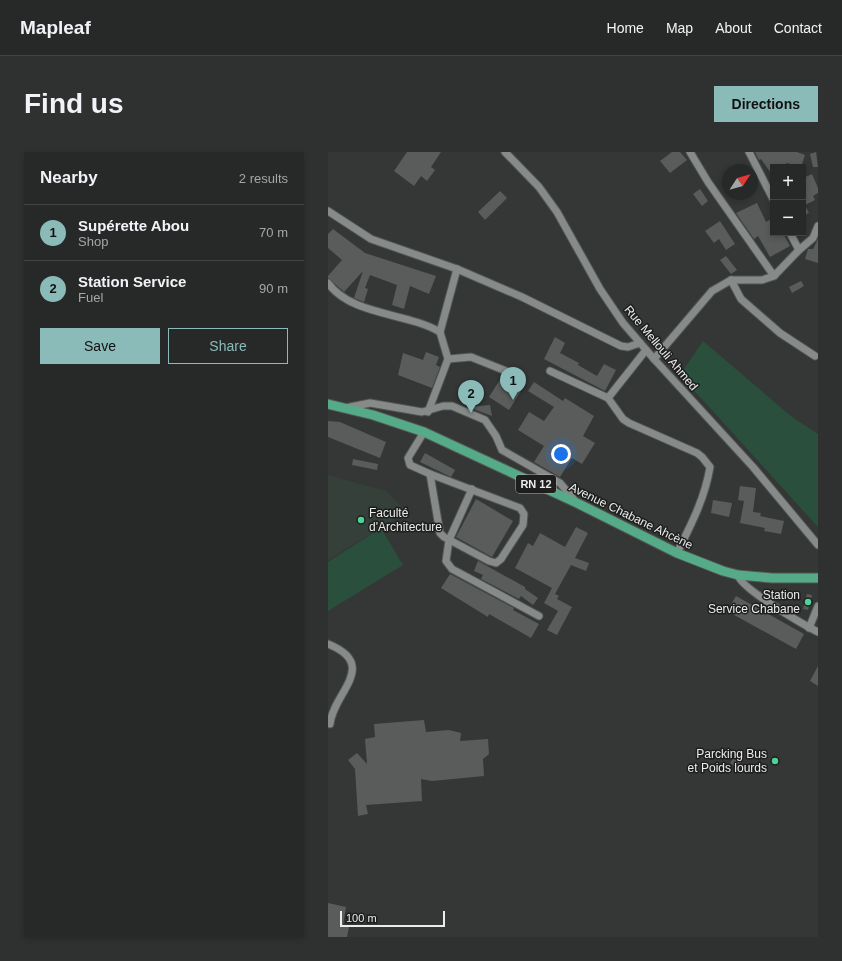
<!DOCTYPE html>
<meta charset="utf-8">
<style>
body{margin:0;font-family:Helvetica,sans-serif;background:#2f3130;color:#f1f3f6}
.controls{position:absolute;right:12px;top:12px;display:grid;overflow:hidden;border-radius:0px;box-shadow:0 2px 6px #0003}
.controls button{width:36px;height:36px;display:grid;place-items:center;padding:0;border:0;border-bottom:1px solid #434545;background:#272928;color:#f1f3f6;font:20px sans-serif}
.compass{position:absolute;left:394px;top:12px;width:36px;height:36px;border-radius:50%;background:#272928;box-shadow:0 2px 6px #0003;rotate:54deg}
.scale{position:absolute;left:12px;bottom:10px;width:105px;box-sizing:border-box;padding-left:4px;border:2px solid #ebedec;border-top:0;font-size:11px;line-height:14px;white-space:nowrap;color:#ebedec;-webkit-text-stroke:3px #1d1e1d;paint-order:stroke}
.you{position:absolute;left:233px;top:302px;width:14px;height:14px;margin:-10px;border:3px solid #fff;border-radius:50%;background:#1a73e8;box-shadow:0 0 0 6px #1a73e833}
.badge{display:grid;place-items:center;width:26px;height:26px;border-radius:50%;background:#8bbbb9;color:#111;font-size:13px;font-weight:700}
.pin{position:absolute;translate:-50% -33px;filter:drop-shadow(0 1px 2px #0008)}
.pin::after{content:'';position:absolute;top:21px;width:14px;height:12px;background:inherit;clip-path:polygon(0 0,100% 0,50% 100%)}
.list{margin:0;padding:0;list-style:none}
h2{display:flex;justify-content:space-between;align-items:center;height:52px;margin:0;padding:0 16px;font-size:17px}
h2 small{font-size:13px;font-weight:400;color:#a4a6a8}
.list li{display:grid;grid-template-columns:26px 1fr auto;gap:12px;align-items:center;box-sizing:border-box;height:56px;padding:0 16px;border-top:1px solid #434545}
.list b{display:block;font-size:15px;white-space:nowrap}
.list p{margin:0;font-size:13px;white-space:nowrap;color:#a4a6a8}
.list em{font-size:13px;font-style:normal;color:#a4a6a8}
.actions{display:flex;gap:8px;padding:12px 16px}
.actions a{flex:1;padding:9px 0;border:1px solid #8bbbb9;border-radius:0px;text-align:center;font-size:14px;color:#8bbbb9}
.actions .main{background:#8bbbb9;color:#111}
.map{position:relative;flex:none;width:490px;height:785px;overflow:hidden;border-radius:0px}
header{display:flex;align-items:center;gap:24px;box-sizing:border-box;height:56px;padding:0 20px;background:#272928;border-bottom:1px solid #434545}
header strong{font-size:19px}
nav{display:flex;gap:22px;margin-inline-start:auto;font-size:14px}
.intro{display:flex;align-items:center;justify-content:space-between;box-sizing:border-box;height:96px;padding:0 24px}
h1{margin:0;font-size:28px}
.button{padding:10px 18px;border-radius:0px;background:#8bbbb9;color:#111;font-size:14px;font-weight:700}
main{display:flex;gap:24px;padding:0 24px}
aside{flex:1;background:#272928;border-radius:0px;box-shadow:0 2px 6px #0003}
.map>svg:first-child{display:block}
.built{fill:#36403a}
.green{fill:#2b4f3d}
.building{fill:#595c5b}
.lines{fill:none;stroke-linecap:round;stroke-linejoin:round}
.minor-casing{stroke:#525553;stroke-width:9}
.major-casing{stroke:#525553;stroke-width:11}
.minor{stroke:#868a88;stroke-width:7}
.major{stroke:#55ab88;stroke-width:9}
.poi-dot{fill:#4dd39a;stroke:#1d1e1d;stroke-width:1.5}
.labels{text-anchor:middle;stroke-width:3;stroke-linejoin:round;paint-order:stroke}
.shield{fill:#1d1e1d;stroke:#adafae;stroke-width:1}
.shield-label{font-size:11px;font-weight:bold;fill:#ebedec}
.street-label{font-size:12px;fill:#ebedec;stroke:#1d1e1d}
.poi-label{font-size:12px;fill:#ebedec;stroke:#1d1e1d;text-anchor:end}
</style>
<header>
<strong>Mapleaf</strong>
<nav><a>Home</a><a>Map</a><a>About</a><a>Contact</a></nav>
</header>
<div class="intro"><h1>Find us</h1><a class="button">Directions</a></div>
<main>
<aside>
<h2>Nearby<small>2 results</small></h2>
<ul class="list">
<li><span class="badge">1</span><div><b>Supérette Abou</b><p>Shop</p></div><em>70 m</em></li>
<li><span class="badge">2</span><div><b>Station Service</b><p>Fuel</p></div><em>90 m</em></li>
</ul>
<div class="actions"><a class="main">Save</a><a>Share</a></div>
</aside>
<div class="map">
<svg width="490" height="785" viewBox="0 0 490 785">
<rect width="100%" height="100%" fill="#343735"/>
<path class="built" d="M0 323 58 339 79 360 0 408Z"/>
<g class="green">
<path d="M375 189 464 265 490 282V375L352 223Z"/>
<path d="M53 376 75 413 0 459V410Z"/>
</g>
<g class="building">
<path d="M79 0H113L103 15 107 18 99 29 93 24 86 34 66 19Z"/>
<path d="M344 0H352L359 8 342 21 332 9Z"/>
<path d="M427 0H469L477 3 473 15 459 11 453 15H445V24L433 7 431 8Z"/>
<path d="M488 0 490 15H485L482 2Z"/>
<path d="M484 22 490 36V41L485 44 487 48 477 53 481 61 475 64V26Z"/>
<path d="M372 37 380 49 374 54 365 42Z"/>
<path d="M172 39 179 46 157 68 150 60Z"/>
<path d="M429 51 438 70 445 66V81H455L462 94 442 105 430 84 426 87 408 61Z"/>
<path d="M392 69 407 92 398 98 391 87 386 91 377 79Z"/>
<path d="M5 77 37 101 108 124 101 142 82 134 76 157 64 153 69 133 42 123 37 136 40 137 36 150 26 146 35 119 16 140 14 138 0 126V124L14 108 0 96V82Z"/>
<path d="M490 87V111L477 107 480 97H485Z"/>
<path d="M398 104 409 118 403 122 392 108Z"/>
<path d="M473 129 476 134 464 141 461 135Z"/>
<path d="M227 185 237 191 232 201 251 211 250 213 269 224 276 212 288 218 277 239 216 207Z"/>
<path d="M98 200 111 205 108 213 112 215 104 236 70 223 75 201 95 208Z"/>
<path d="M173 226 193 239 181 258 161 245Z"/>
<path d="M206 230 235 249 237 246 266 264 255 284 267 291 254 312 244 306 232 325 206 310 216 294 190 278 201 260 216 269 226 255 200 239Z"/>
<path d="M162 253 164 264 140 255Z"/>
<path d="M0 269 12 270 58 290 52 306 0 285Z"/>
<path d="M97 301 127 318 123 325 92 310Z"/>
<path d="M25 307 50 312 49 318 24 313Z"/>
<path d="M412 334 428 336 425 360 433 361 432 364 456 369 453 382 436 379 437 376 412 371 416 349 410 348Z"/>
<path d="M148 347 185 369 164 405 128 385Z"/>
<path d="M385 348 404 351 401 365 383 361Z"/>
<path d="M248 375 260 381 247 406 261 411 258 419 243 413 227 442 231 444 229 447 244 455 229 483 219 478 230 459 216 451 224 436 187 416 200 391 205 394 212 381 237 395Z"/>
<path d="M150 409 197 435V437L210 446 205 453 193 444 191 447 153 427 155 423 146 419Z"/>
<path d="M122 422 186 456 185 458 211 472 203 486 161 462 160 465 113 436Z"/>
<path d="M479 442 484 443 480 458 475 457Z"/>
<path d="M408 444 476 482 468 497 399 459Z"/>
<path d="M490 514V534L482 529Z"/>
<path d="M96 568 98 580 121 578 133 581 132 589 160 587 161 602 155 607 156 624 104 629 93 627 94 649 38 653 40 662 30 664 27 617 20 608 29 601 39 612 37 587 47 585 46 572Z"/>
<path d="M409 601 416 606 409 616 402 611Z"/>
<path d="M0 751 18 755 15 774 21 775 19 785H0Z"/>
</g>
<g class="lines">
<defs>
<g id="minor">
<path d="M177 0 211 35 229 60 272 137 295 171 326 207 425 315 490 393"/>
<path d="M362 0 380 30 446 124"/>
<path d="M421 0 445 47"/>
<path d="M0 59 43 87 129 117 194 145 293 194 300 195 312 191"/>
<path d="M462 81 471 98"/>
<path d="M403 128H434L446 124 471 98 485 86 490 74"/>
<path d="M0 131C24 164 78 160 112 180L120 207 100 260"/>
<path d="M112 180 129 117"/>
<path d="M318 198 280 246 295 267 301 271 369 301 374 305 382 315C377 346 363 373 349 401"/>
<path d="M120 207 143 205 178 219"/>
<path d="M326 207 384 139 403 128 413 147 452 181 487 204"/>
<path d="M222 219 280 246"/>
<path d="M17 256 42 251 94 260 115 254H124L157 268 168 284 174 298 232 331 248 350"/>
<path d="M96 280 80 306 82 313 102 322"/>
<path d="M102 322 192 356 196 362 195 373 173 407 168 411 161 409 116 385 112 381Z"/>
<path d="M144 337 121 388 118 409 124 417 211 464"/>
<path d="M410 423C412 436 476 473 490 480"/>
<path d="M481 476 490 454"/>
<path d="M0 492C52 513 5 541 2 572"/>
</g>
<path id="major" d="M0 252 45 263 96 280 249 351 349 401 395 419 410 423 444 426H490"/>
</defs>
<use href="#minor" class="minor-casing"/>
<use href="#major" class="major-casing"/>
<use href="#minor" class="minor"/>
<use href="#major" class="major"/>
</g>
<g class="poi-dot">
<circle cx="33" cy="368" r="4"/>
<circle cx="480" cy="450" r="4"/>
<circle cx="447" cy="609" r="4"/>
</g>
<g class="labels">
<rect class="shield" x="188" y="323" width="40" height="18" rx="3"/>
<g class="shield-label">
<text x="208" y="336">RN 12</text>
</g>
<g class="street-label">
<text transform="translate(333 196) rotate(50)" y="4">Rue Mellouli Ahmed</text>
<text transform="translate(303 364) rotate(26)" y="4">Avenue Chabane Ahcène</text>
</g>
<g class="poi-label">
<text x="41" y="365" text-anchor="start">Faculté<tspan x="41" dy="14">d'Architecture</tspan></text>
<text x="472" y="447">Station<tspan x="472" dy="14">Service Chabane</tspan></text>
<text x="439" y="606">Parcking Bus<tspan x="439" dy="14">et Poids lourds</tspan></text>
</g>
</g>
</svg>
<div class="controls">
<button>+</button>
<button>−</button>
</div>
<svg class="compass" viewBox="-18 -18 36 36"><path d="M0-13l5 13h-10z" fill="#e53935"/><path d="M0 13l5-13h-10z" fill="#a4a6a8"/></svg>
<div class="scale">100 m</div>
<div class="you"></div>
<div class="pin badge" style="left:185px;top:248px">1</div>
<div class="pin badge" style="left:143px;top:261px">2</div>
</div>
</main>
